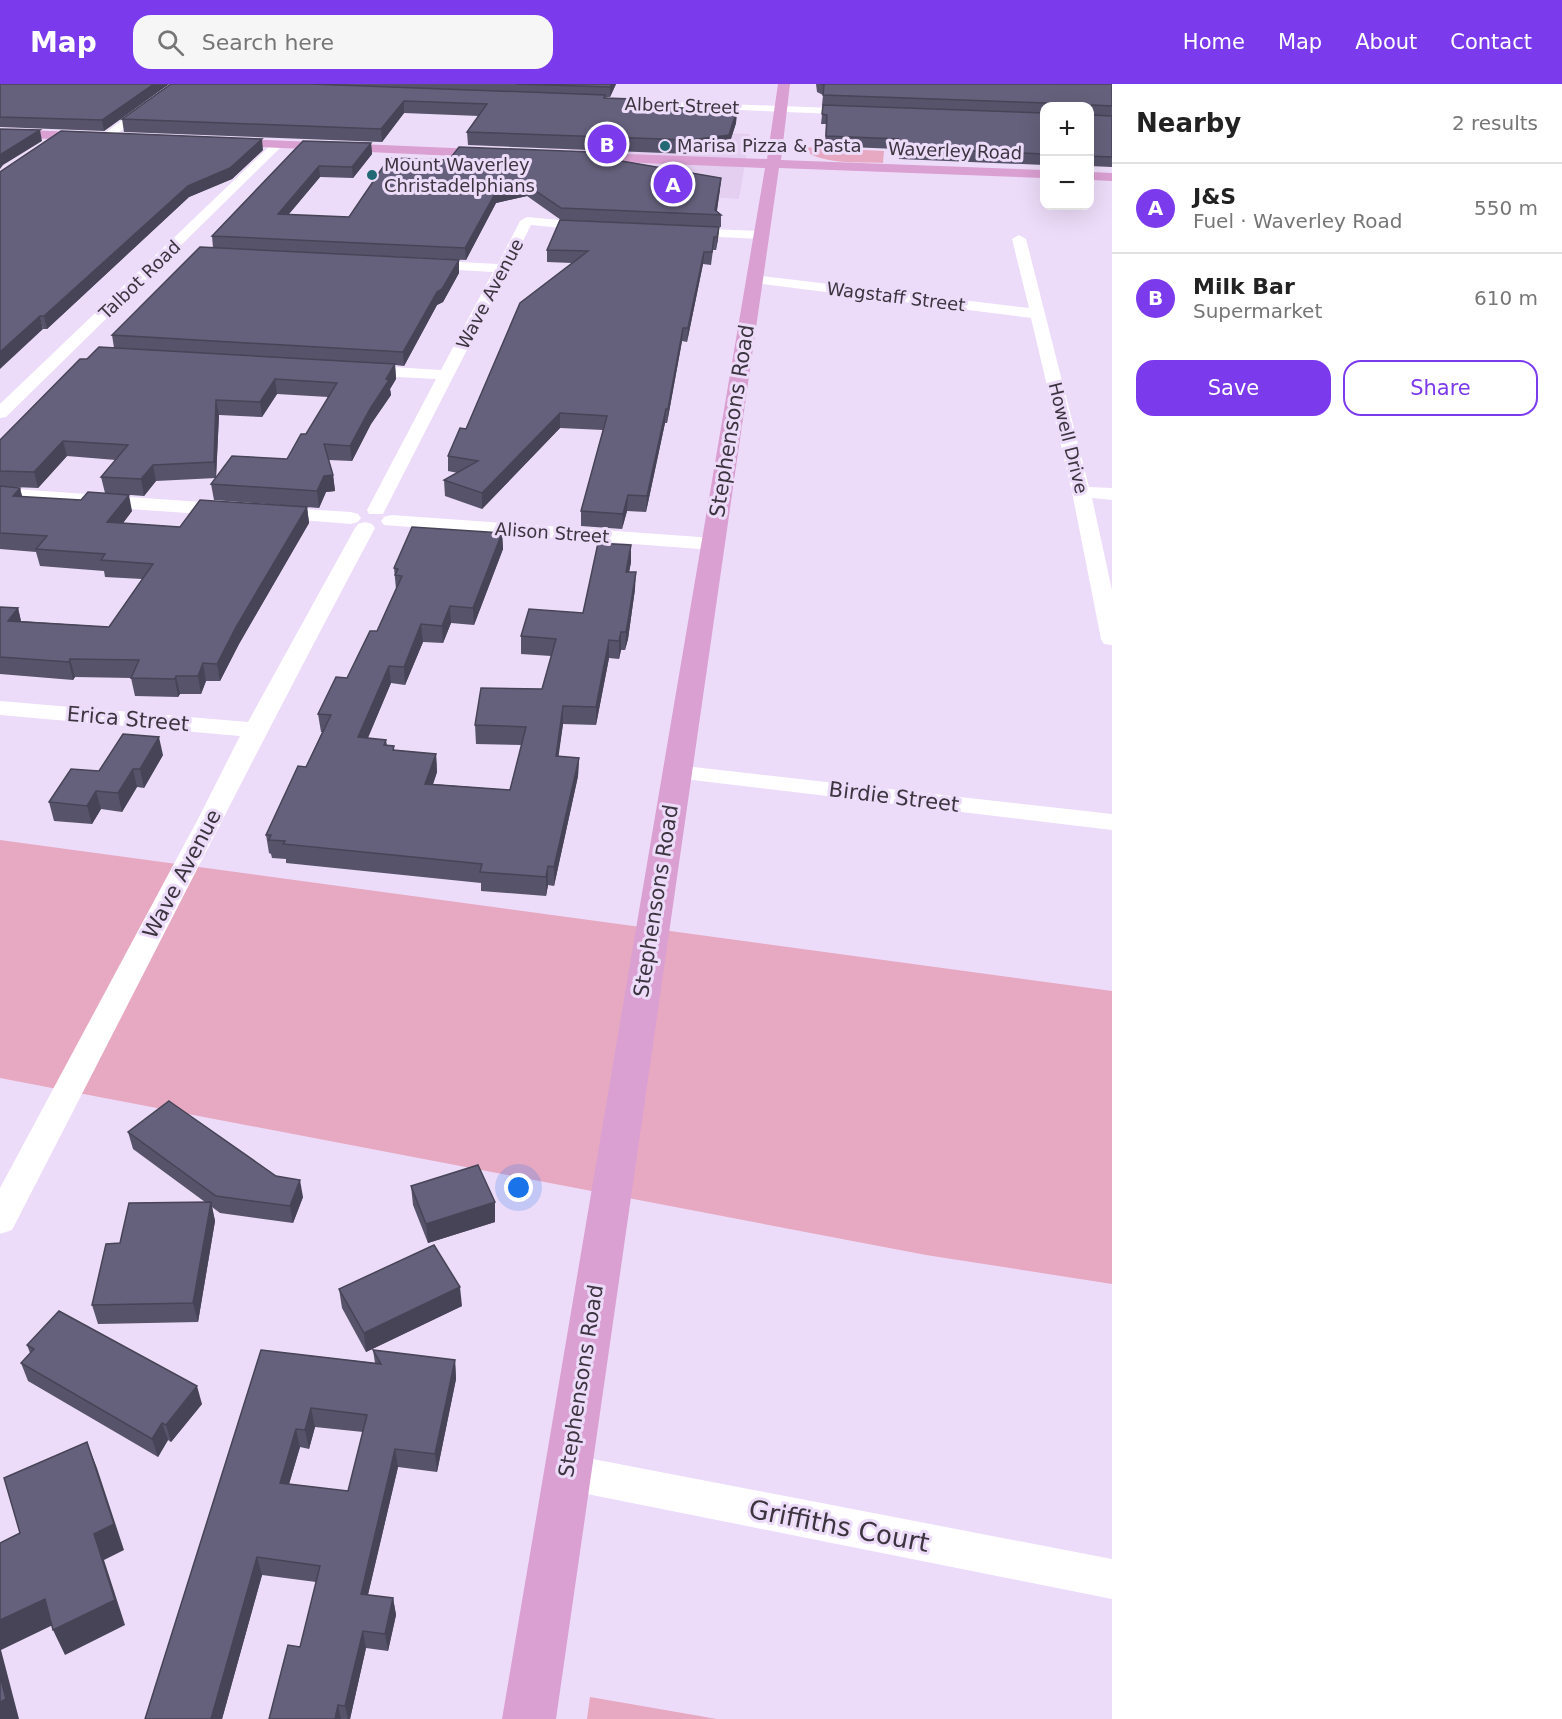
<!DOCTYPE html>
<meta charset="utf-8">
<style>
body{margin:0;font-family:"DejaVu Sans",sans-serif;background:#f6f6f6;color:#222}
.controls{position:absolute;right:18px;top:18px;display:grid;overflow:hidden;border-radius:12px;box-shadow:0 6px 24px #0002}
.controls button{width:54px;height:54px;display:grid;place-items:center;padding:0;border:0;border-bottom:2px solid #e0e0e0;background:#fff;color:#222;font:30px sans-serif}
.you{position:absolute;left:519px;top:1104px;width:21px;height:21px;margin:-15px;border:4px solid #fff;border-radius:50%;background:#1a73e8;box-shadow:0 0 0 9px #1a73e833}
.badge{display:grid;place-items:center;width:39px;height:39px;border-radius:50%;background:#7c3aed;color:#fff;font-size:20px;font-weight:700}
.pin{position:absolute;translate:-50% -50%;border:3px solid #fff;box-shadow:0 2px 6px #0006}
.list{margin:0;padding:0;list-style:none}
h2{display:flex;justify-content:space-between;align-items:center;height:78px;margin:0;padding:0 24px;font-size:26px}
h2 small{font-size:20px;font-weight:400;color:#767676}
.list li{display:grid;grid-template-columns:39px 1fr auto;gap:18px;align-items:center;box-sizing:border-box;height:90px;padding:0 24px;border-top:2px solid #e0e0e0}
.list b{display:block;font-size:22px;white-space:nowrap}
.list p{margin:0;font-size:20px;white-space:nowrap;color:#767676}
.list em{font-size:20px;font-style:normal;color:#767676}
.actions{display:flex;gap:12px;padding:18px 24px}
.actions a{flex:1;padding:14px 0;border:2px solid #7c3aed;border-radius:18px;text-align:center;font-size:21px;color:#7c3aed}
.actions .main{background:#7c3aed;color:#fff}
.icon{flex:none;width:33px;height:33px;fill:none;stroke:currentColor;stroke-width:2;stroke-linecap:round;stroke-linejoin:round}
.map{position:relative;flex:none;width:1112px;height:1635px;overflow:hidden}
header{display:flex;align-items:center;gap:36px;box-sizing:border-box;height:84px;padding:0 30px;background:#7c3aed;color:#fff}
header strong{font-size:28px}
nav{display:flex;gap:33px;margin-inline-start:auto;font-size:21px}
.search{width:420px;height:54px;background:#f6f6f6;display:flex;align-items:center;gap:15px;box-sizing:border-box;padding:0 21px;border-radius:18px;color:#767676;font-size:22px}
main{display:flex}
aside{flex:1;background:#fff}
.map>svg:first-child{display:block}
.built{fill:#e4cff1}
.green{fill:#e7a8c2}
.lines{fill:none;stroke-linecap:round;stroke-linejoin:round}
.street{fill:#fff;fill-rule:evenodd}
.primary{fill:#daa0d2;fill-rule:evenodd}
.wall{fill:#57536b;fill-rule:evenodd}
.shaded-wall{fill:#474457}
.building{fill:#65617c;stroke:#474457;stroke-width:1.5;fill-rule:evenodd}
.poi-dot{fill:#216a75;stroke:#eddcf9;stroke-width:2}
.labels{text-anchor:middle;stroke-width:6;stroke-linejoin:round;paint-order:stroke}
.far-street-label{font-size:18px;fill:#3c3540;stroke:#eddcf9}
.far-poi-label{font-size:18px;fill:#3c3540;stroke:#eddcf9;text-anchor:start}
.street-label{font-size:21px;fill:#3c3540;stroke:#eddcf9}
.near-street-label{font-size:26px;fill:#3c3540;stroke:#eddcf9}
</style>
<header>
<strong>Map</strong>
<div class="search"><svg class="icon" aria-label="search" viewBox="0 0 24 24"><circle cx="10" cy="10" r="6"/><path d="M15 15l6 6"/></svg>Search here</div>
<nav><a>Home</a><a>Map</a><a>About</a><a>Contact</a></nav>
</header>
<main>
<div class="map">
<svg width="1112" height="1635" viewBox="0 0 1112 1635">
<rect width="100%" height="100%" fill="#eddcf9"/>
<path class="built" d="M586 43 750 50 739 115 644 109 651 82 561 78Z"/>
<g class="green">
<path d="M802 63 884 67 883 79C862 78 815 81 802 63Z"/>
<path d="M0 756 1112 907V1200L926 1171 0 994Z"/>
<path d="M590 1613 717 1635H587Z"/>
</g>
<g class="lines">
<g class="street">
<path d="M172 0H184L110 55H102V51Z"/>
<path d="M597 15 858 25 863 28 858 31 593 20V16Z"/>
<path d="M278 57 284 60 282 62 6 333 0 334V320L274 58Z"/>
<path d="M527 133 592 139 599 143 592 147 531 141 385 426 383 430H369L367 426 436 295 360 291 352 286 360 281 441 286 493 188 422 184 415 180 422 176 498 180 520 137Z"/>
<path d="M682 144 761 147 768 151 761 155 677 151 675 148Z"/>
<path d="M1019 151 1026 155 1089 403 1112 404V416L1092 414 1112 506V561L1104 560 1101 555 1072 408 1031 234 754 199 747 195 754 191 1029 224 1012 155Z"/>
<path d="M0 404 230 420 237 422 239 426 237 430 230 432 0 416Z"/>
<path d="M271 423 351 428 358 430 361 434 358 438 351 440 264 433 261 429 264 425Z"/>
<path d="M391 431 713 454 720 456 723 460 720 464 713 466 384 441 381 437 384 433Z"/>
<path d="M365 438 372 440 375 444C251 676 133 912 12 1146L0 1150V1104L198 735 240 652 0 631V617L248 638 355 444 358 440Z"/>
<path d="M676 681 1112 730V746L667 693 664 688 667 683Z"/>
<path d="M567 1370 1112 1475V1515L567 1406 553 1401 548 1388 553 1375Z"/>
</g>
<g class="primary">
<path d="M778 0H790L781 76 1044 86V94L779 84 556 1635H502L765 84 571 76 564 72 571 68 767 75Z"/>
<path d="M0 45 100 49 107 53 100 57 0 53Z"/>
<path d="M218 54 499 66 506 70 499 74 213 61 211 58 213 55Z"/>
<path d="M1090 88 1112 89V97L1090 96Z"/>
</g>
</g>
<g class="wall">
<path d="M0 0H169L104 47 0 43Z"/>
<path d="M171 0H616L610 13 605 14 633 15V22L737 26 736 39 728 64 689 70 468 61 467 48 479 32 404 29 382 58 124 48 122 35Z"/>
<path d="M816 0H1112V32L1092 31 1112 32V83L1089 82V22H1044V29L822 21 823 11 817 8Z"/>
<path d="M823 21 1044 29V81L899 75 897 65 825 62 826 40H821Z"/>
<path d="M303 57 371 59 372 70 353 94 320 93 288 131 349 133 449 76H617L721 94 720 105 717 127 721 131V143L561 136 527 112 496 119 466 176 213 164 212 152Z"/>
<path d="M263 66 232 95 189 113 47 245H43L0 88Z"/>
<path d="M719 143 718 155 716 166H713L711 181 703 180 687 258 682 257 667 339H665L646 428 627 427 622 445 581 442V427L603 346 560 344 482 425 445 412 444 396 458 389 448 387V372L572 179 547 178V166Z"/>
<path d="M459 176V189L443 218 437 221 404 282 395 281 396 295 390 305 391 311 371 340 352 377 329 376 333 391 335 407 326 408 319 424 214 416 211 400 216 394 156 397 144 412 105 409 101 393 116 376 67 372 38 404 14 403 20 404 22 413 132 427 123 439 180 443 307 423 309 439 239 560 220 597H206L201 610H180L178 613 135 612 131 594 75 593 73 596 0 590V523L18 524 21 537 109 543 142 495 105 493 104 487 40 482 36 468 0 465V356L87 275 114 264 112 251ZM277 310 328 313 306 350 287 375 216 393 219 331 262 333Z"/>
<path d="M502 449 503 465 474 541 451 539 443 559 423 558 405 601 391 599 368 654 386 656 387 661 395 666 436 670 437 688 433 700 510 706 522 661 476 660 475 641 542 605 551 572 521 570V552L583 529 631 461V478L629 488 635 505 628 555 625 566H621L619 575 609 574 596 641 563 640 558 672 579 674 578 692 554 802 548 801 546 812 481 807V799L286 779V775L272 774 271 770 269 769 266 751 306 683 322 648H321L318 630 347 594 377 547 396 505 394 484Z"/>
<path d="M163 671 144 704 137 703 122 728 101 725 92 740 54 737 49 718 99 687Z"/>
<path d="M128 1048 303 1113 293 1139 220 1129 212 1123 215 1137 198 1238 98 1240 92 1221 120 1159 205 1118 133 1065Z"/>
<path d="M411 1102 495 1138 428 1159 413 1121Z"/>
<path d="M339 1205 462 1222 366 1268 342 1224Z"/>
<path d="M27 1261 202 1320 171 1358 168 1356 158 1373 28 1297 21 1279 30 1269Z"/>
<path d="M261 1266 375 1279 373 1266 455 1276 456 1295 437 1388 398 1383 368 1511 393 1514 396 1531 388 1567 366 1564 350 1635H269L300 1563 316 1498 262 1491 222 1635H145ZM315 1343 363 1348 348 1407 289 1400 300 1363 309 1365Z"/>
</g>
<g class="shaded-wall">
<path d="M154 0H169L104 47 102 36Z"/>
<path d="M612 0H616L610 13V3Z"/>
<path d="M404 17V29L382 58 381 45Z"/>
<path d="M737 26 736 39 728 64 689 70 690 56Z"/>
<path d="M40 46 42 57 3 81 0 85V71L1 70Z"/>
<path d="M262 55 263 66 232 95 189 113 47 245 44 232 188 102Z"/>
<path d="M371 59 372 70 353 94 352 83Z"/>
<path d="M617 69V79L592 72Z"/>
<path d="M319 82 320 93 279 142 278 130Z"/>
<path d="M721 94 720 105 716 131 715 126Z"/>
<path d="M527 101V112L496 119 466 176 465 164 496 108Z"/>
<path d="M719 143 718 155 716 166 717 153Z"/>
<path d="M704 168 703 180 687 258 688 244Z"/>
<path d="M459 176V189L443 218 437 221 404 282 403 268 437 208Z"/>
<path d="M40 232 43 245 0 285V268Z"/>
<path d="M683 244 682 257 667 339 668 325Z"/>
<path d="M395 280 396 295 390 305 391 311 371 340 352 377 350 362Z"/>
<path d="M275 295 277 310 262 333 260 318Z"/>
<path d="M216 316 219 331 216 394 214 378Z"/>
<path d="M666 325 665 339 646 428 647 412Z"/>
<path d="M560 329V344L482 425V409Z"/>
<path d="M63 357 67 372 38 404 34 388Z"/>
<path d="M153 381 156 397 144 412 141 395Z"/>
<path d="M333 391 335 407 326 408 319 424 317 407 324 392Z"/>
<path d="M20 404 24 420 13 412Z"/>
<path d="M129 411 132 427 111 455 107 438Z"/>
<path d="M628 411 627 427 622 445 623 430Z"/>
<path d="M307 423 309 439 239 560 220 597 217 580 236 543Z"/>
<path d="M502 449 503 465 474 541 473 524Z"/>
<path d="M631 461V478L626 505V488Z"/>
<path d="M636 488 635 505 628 555 625 566 626 548Z"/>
<path d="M450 522 451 539 443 559 442 542Z"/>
<path d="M18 524 22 542 8 537Z"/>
<path d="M421 540 423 558 405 601 404 583Z"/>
<path d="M621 548V566L619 575V557Z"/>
<path d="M609 556V574L596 641V623Z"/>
<path d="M70 575 75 593 73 596 69 578Z"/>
<path d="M203 579 206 597 201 610 198 592Z"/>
<path d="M389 582 391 599 360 672 358 653Z"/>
<path d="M176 592 180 610 178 613 175 595Z"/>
<path d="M563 622V640L556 691V672Z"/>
<path d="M159 653 163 671 144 704 140 685Z"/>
<path d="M436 670 437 688 427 718 425 700Z"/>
<path d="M579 674 578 692 554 802V783Z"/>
<path d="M133 685 137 703 122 728 118 709Z"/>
<path d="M96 707 101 725 92 740 87 722Z"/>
<path d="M548 782V801L546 812V793Z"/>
<path d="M300 1096 303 1113 293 1139 290 1122Z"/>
<path d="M211 1118 215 1137 198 1238 193 1219Z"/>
<path d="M495 1118V1138L428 1159 426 1140Z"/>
<path d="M460 1203 462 1222 366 1268 364 1249Z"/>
<path d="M455 1276 456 1295 437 1388 435 1370Z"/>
<path d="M197 1302 202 1320 171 1358 166 1341Z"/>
<path d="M311 1324 315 1343 309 1365 305 1346Z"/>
<path d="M162 1339 168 1356 158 1373 152 1355Z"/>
<path d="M296 1345 300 1363 284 1417 280 1399Z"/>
<path d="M87 1358 97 1384 124 1466 104 1476 125 1541 65 1571 53 1546 94 1450Z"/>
<path d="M395 1365 398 1383 364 1527 361 1510Z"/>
<path d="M257 1473 262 1491 222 1635H211Z"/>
<path d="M393 1514 396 1531 388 1567 385 1550Z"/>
<path d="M45 1515 57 1539 1 1566 19 1635H0V1536Z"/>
<path d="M363 1547 366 1564 350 1635H348L345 1622Z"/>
<path d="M338 1621 341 1635H335Z"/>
</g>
<g class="building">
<path d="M0 0H154L102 36 0 33Z"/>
<path d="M171 0H311L605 11 604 14 633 15 630 22 737 26 729 51 690 56 467 48 487 20 404 17 381 45 122 35Z"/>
<path d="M516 0H612L610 3Z"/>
<path d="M820 0H1112V22L1092 21 1090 23V31L1112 32V73L1089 72V22H1048V21L1046 19 823 11 824 1Z"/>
<path d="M823 21 1044 29V70L900 64 899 55 826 52 827 31 822 30Z"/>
<path d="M0 45 40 46 0 71Z"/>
<path d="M61 47 262 55 230 84 188 102 44 232H40L0 268V88Z"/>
<path d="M303 57 371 59 352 83 319 82 278 130 349 133 389 74 449 76 459 63 617 69 592 72 721 94 715 126 721 131 561 124 527 101 496 108 465 164 212 152Z"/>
<path d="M560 136 719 143 717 153H714L712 168H704L688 244H683L668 325H666L647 412 628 411 623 430 581 427 607 332 560 329 482 409 444 396 478 377 448 372 460 344 466 345 520 219 588 167 547 166Z"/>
<path d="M200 163 459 176 442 205 437 208 403 268 112 251Z"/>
<path d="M99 263 395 280 386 295 389 296 370 325 350 362 324 360 333 391 324 392 317 407 211 400 232 372 287 375 301 350H306L337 299 275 295 260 318 216 316 214 378 153 381 141 395 101 393 128 361 63 357 34 388 0 387V356L80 275H87Z"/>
<path d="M0 402 20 404 13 412 81 416 88 408 129 411 107 438 180 443 200 416 307 423 236 543 217 580 203 579 198 592H176L175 595 131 594 139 576 70 575 69 578 0 573V523L18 524 8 537 109 543 153 480 101 476 105 470 36 465 47 452 0 449Z"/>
<path d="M412 443 502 449 473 524 450 522 442 542 421 540 404 583 389 582 358 653 386 656 384 661 394 662 393 666 436 670 425 700 510 706 526 643 475 641 481 604 542 605 556 555 521 552 529 525 583 529 598 459 631 461 626 488H636L628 537 626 548H621L619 557 609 556 596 623 563 622 556 672 579 674 554 783 548 782 546 793 480 788 482 780 283 760 285 757 269 756 271 751H266L298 682 306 683 331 631 318 630 336 593 347 594 370 547H377L402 492 395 491 398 485 394 484Z"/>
<path d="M123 650 159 653 140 685H133L118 709 96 707 87 722 49 718 71 685 99 687Z"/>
<path d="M169 1017 276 1092 300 1096 290 1122 216 1112 128 1048Z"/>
<path d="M478 1081 495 1118 426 1140 411 1102Z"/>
<path d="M211 1118 193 1219 92 1221 106 1160 120 1159 129 1119Z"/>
<path d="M434 1161 460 1203 364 1249 339 1205Z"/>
<path d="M59 1227 197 1302 166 1341 162 1339 152 1355 21 1279 34 1265 27 1261Z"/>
<path d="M261 1266 381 1280 373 1266 455 1276 435 1370 395 1365 361 1510 393 1514 385 1550 363 1547 345 1622 338 1621 335 1635H269L288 1561 300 1563 320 1482 257 1473 211 1635H145ZM311 1324 367 1331 348 1407 280 1399 296 1345 305 1346Z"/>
<path d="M87 1358 114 1440 94 1450 115 1516 53 1546 45 1515 0 1536V1459L20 1449 4 1394Z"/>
<path d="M0 1592 6 1615 0 1618Z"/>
</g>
<g class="poi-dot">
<circle cx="665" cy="62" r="6"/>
<circle cx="372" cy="91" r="6"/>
</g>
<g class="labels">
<g class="far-street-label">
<text transform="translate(682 22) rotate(2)" y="6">Albert Street</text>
<text transform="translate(955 67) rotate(2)" y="6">Waverley Road</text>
<text transform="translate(140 196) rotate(-44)" y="6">Talbot Road</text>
<text transform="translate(490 210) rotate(-62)" y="6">Wave Avenue</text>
<text transform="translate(896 213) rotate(7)" y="6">Wagstaff Street</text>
<text transform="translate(1068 354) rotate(76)" y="6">Howell Drive</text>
<text transform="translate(552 449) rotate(4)" y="6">Alison Street</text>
</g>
<g class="far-poi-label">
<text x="677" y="68">Marisa Pizza &amp; Pasta</text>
<text x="384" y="87">Mount Waverley<tspan x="384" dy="21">Christadelphians</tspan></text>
</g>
<g class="street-label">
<text transform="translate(732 337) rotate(-81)" y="7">Stephensons Road</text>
<text transform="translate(128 635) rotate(5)" y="7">Erica Street</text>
<text transform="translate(894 713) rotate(7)" y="7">Birdie Street</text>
<text transform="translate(182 790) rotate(-62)" y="7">Wave Avenue</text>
<text transform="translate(656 817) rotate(-81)" y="7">Stephensons Road</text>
<text transform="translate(581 1297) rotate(-81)" y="7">Stephensons Road</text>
</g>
<g class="near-street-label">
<text transform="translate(839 1442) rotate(11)" y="9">Griffiths Court</text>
</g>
</g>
</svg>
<div class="controls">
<button>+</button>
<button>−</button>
</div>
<div class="you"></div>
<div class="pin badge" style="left:673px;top:100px">A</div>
<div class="pin badge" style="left:607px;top:60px">B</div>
</div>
<aside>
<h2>Nearby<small>2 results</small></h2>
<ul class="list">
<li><span class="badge">A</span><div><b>J&amp;S</b><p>Fuel · Waverley Road</p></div><em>550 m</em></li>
<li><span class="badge">B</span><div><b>Milk Bar</b><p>Supermarket</p></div><em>610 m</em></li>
</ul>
<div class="actions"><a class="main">Save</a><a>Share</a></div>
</aside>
</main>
